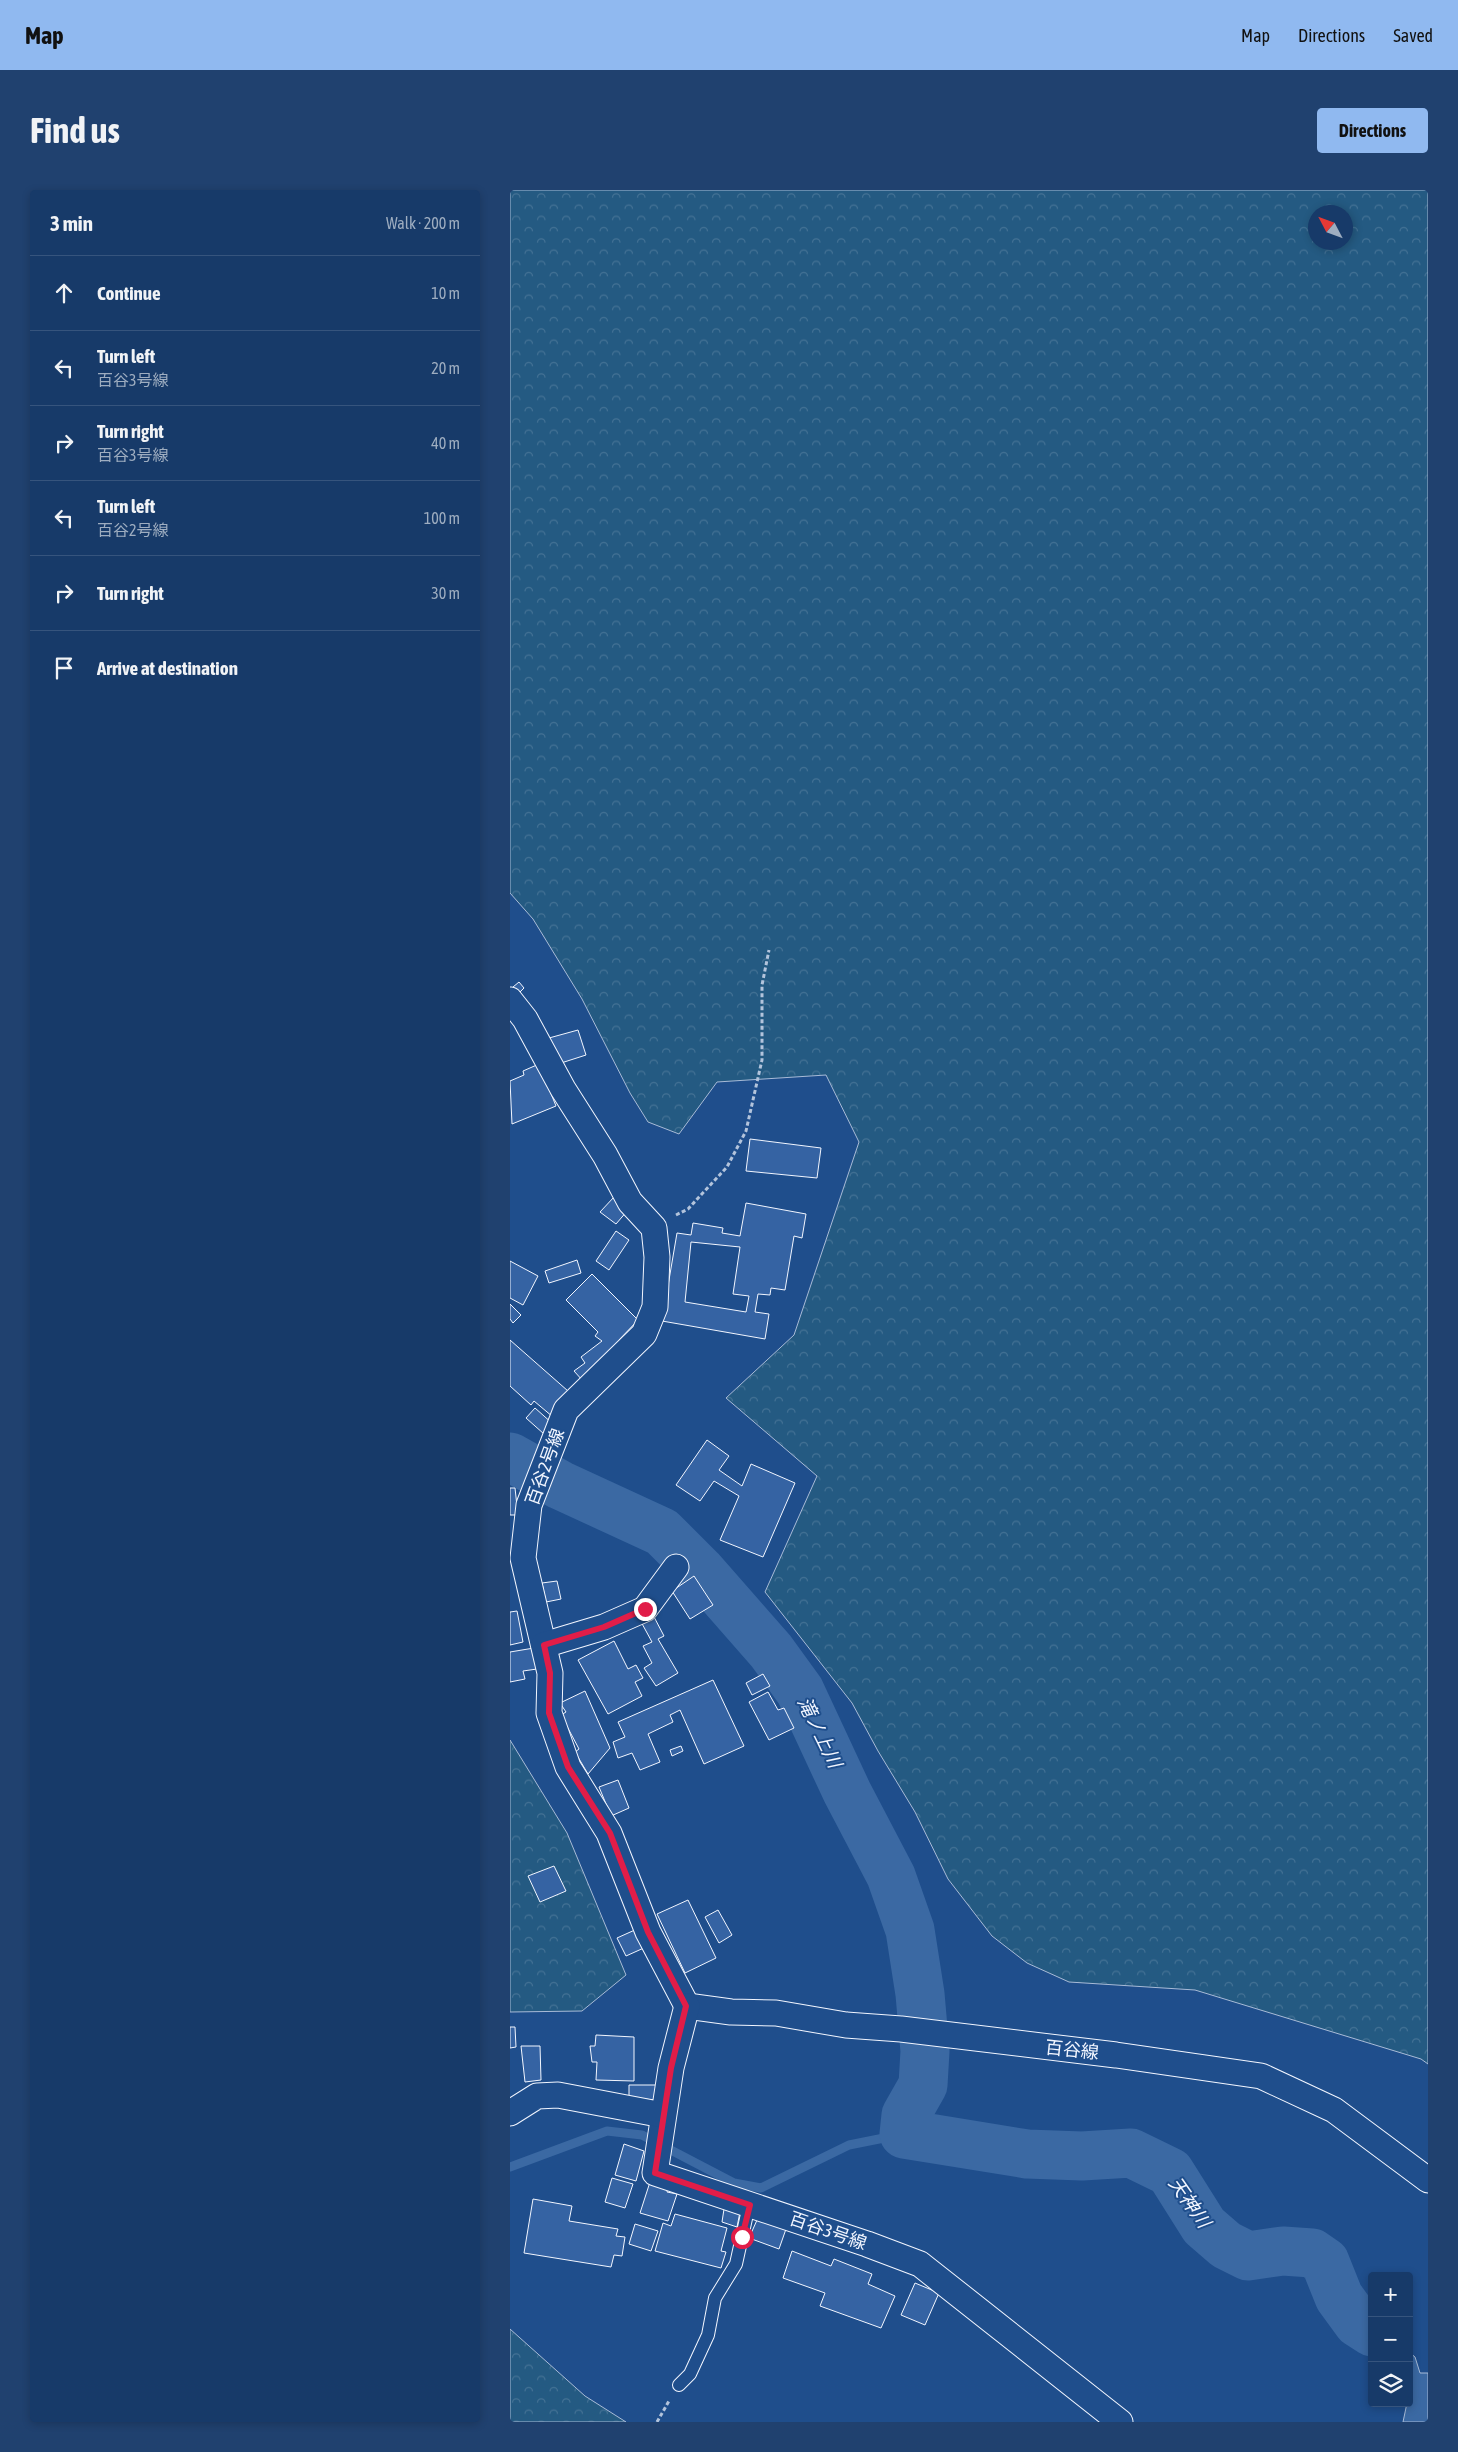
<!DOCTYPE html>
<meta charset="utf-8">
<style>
body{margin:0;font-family:"Asap Condensed","Noto Sans JP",sans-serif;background:#20416f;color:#f1f3f6}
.controls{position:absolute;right:15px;bottom:15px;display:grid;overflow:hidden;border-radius:5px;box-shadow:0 2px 8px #0003}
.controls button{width:45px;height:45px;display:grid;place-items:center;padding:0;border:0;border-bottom:1px solid #36547d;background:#173a69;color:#f1f3f6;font:25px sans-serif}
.compass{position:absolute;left:798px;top:15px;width:45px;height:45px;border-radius:50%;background:#173a69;box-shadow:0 2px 8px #0003;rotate:311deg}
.stop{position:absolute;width:15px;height:15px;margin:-11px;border:4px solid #e11d48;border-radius:50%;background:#fff}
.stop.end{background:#e11d48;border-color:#fff;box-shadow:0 1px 5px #0008}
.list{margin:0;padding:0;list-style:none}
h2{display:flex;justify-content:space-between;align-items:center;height:65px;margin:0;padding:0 20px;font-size:21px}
h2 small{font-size:16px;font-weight:400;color:#9eadc0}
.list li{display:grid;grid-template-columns:32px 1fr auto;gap:15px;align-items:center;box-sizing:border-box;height:75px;padding:0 20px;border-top:1px solid #36547d}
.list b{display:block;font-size:19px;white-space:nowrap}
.list p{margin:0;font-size:16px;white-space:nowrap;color:#9eadc0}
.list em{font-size:16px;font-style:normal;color:#9eadc0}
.icon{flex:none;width:28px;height:28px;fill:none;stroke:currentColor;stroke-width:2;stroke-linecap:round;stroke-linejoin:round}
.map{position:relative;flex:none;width:918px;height:2232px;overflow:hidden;border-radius:5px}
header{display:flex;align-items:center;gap:30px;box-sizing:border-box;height:70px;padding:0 25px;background:#90b9f0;color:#111}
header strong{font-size:24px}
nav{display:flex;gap:28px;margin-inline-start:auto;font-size:18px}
.intro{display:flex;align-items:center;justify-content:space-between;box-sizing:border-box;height:120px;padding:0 30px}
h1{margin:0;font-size:35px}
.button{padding:12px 22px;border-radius:5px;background:#90b9f0;color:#111;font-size:18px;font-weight:700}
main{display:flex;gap:30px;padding:0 30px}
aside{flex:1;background:#173a69;border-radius:5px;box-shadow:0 2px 8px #0003}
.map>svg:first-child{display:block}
.forest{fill:url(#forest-crowns);stroke:#a8bbd7;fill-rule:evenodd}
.water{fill:#3b69a3;stroke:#a8bbd7}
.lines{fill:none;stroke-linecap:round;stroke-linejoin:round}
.stream{stroke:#3b69a3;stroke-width:9}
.river{stroke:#3b69a3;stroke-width:49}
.building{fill:#3563a3;stroke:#f2f6ff;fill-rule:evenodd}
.lane-casing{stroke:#f2f6ff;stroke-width:14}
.street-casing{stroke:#f2f6ff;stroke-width:27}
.path{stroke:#b3c4dc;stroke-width:3;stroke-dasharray:4 2.5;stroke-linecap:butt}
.lane{stroke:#1f4e8c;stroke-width:12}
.street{stroke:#1f4e8c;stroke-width:25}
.route{stroke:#e11d48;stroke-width:6}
.labels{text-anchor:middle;stroke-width:4;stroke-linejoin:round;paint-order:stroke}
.street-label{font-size:18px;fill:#f2f6ff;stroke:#1f4e8c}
.water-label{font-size:19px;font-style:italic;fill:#f2f6ff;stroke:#1f4e8c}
</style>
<header>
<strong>Map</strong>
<nav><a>Map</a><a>Directions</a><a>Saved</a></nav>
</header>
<div class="intro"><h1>Find us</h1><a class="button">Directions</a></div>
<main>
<aside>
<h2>3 min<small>Walk · 200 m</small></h2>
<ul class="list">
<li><svg class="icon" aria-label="ahead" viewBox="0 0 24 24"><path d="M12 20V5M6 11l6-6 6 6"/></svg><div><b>Continue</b></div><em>10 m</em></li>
<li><svg class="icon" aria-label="left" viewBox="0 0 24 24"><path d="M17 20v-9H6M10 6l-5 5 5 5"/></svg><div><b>Turn left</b><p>百谷3号線</p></div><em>20 m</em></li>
<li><svg class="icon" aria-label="right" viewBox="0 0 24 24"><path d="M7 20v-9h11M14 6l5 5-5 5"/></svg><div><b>Turn right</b><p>百谷3号線</p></div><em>40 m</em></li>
<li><svg class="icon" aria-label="left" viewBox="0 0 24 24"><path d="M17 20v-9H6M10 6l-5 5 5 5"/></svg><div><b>Turn left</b><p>百谷2号線</p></div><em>100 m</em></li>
<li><svg class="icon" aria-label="right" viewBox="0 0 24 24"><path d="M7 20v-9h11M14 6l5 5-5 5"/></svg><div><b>Turn right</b></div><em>30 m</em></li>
<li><svg class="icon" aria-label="arrive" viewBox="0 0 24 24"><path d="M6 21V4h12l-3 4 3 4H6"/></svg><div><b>Arrive at destination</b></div></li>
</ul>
</aside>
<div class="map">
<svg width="918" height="2232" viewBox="0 0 918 2232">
<defs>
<pattern id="forest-crowns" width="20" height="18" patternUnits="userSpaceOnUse" patternTransform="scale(1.25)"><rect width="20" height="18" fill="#245a82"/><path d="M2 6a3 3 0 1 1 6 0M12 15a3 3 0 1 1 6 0" fill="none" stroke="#447295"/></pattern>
</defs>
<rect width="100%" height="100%" fill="#1f4e8c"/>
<g class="forest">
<path d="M0 0H918V1874L911 1869 685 1800 559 1792 517 1773 482 1746 438 1689 405 1622 368 1561 342 1513 255 1402 307 1286 216 1208 284 1145 349 952 316 885 207 892 169 944 138 932 120 903 72 809 23 729 0 703ZM806 22H836V52H806Z"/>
<path d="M0 1550 57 1643 116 1785 72 1821 0 1822Z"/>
<path d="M0 2139 75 2206 116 2232H0Z"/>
</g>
<g class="water">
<path d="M845 2122 862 2138V2150L836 2130Z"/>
<path d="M899 2162 905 2167 910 2183H918V2232H893L897 2213H899L902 2189Z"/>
</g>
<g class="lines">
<path class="stream" d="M0 1977 97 1941 132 1945 224 1993 251 1998 339 1955 394 1944"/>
<path class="river" d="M0 1267 50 1295 152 1342 190 1380 261 1461 290 1501 337 1602 381 1686 400 1740 410 1804 415 1861 413 1895 396 1925 394 1944 517 1964 572 1966 621 1963 660 1982 694 2036 716 2055 738 2066 773 2061 802 2063 815 2072 829 2107 848 2133 862 2142"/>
</g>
<g class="building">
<path d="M9 792 14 798 9 803 3 797Z"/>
<path d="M68 840 76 865 48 874 39 848Z"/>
<path d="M29 874 46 916 2 934 0 891 14 885 13 881Z"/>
<path d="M240 949 311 958 307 988 236 981Z"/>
<path d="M104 1007 118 1020 106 1034 90 1022Z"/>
<path d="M236 1013 296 1024 292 1048 284 1046 275 1100 261 1098 260 1105 248 1104 245 1122 259 1124 255 1149 152 1131 167 1043 181 1045 183 1033 213 1038 212 1043 230 1046ZM181 1052 230 1057 223 1104 239 1106 236 1122 175 1112Z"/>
<path d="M106 1041 119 1050 99 1080 86 1071Z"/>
<path d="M67 1070 71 1083 39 1093 35 1081Z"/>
<path d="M0 1071 28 1086 13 1115 0 1108Z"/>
<path d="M82 1084 128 1130 109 1150 114 1156 73 1191 64 1181 75 1173 71 1167 92 1151 85 1146 88 1142 56 1110Z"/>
<path d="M0 1114 11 1125 3 1133 0 1129Z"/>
<path d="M0 1150 58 1201 43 1227 24 1211 21 1215 0 1196Z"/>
<path d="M25 1218 43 1234 34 1244 16 1228Z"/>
<path d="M197 1250 219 1266 209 1280 232 1296 241 1274 285 1293 253 1367 210 1350 229 1306 204 1291 190 1311 166 1295Z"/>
<path d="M0 1298H5L8 1325H0Z"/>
<path d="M184 1386 203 1415 180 1429 162 1401Z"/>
<path d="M47 1391 51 1409 36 1412 32 1393Z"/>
<path d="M7 1421 13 1452 0 1455V1422Z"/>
<path d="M142 1423 154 1446 148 1449 168 1483 146 1496 134 1478 142 1473 133 1456 142 1452 130 1430Z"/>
<path d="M104 1451 118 1479 126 1475 133 1488 125 1492 132 1506 98 1524 68 1470Z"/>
<path d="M24 1458 27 1479 13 1481 15 1489 0 1492V1462Z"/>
<path d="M253 1484 260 1496 242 1505 236 1493Z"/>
<path d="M203 1490 234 1556 194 1574 170 1520 160 1525 163 1532 138 1544 150 1572 130 1580 122 1563 108 1568 103 1552 115 1547 108 1532Z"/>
<path d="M75 1501 100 1558 78 1584 65 1562 69 1559 51 1525 56 1522 50 1513Z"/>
<path d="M258 1502 268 1520 274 1518 284 1538 259 1550 239 1512Z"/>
<path d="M171 1556 173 1561 162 1566 160 1560Z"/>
<path d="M108 1590 119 1618 101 1626 89 1597Z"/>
<path d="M44 1676 56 1701 30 1712 18 1686Z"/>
<path d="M178 1710 206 1768 175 1783 147 1724Z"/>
<path d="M208 1720 222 1745 209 1753 195 1727Z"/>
<path d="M127 1739 136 1757 116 1766 107 1748Z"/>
<path d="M0 1837H5L6 1857 0 1858Z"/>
<path d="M86 1845 124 1847V1891L86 1890 87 1872H82L80 1856H85Z"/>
<path d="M11 1856H30L31 1890 15 1892Z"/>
<path d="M119 1895H148L146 1910 119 1908Z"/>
<path d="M114 1954 134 1961 126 1991 105 1985Z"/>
<path d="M102 1988 123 1994 115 2018 95 2012Z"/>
<path d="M140 1992 158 1998 157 2002 167 2004 158 2031 130 2023Z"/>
<path d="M23 2009 62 2016 59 2031 108 2039 106 2046 115 2047 112 2066 104 2065 101 2077 14 2063Z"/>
<path d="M214 2019 230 2022 227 2037 212 2032Z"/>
<path d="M165 2024 217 2038 211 2061 216 2062 211 2078 145 2061 153 2033 161 2036Z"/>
<path d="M247 2030 276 2039 269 2059 239 2048Z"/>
<path d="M125 2034 148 2041 141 2061 119 2054Z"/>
<path d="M282 2061 321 2076 324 2069 362 2084 358 2094 385 2106 371 2138 310 2116 315 2103 273 2088Z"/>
<path d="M405 2093 429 2103 415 2135 391 2125Z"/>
</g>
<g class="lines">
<defs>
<path id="lane" d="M169 2195 180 2184 198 2145 205 2108 226 2074 239 2015"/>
<g id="street">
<path d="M0 810 15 829 53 899 95 965 120 1012 144 1038 147 1067 145 1117 134 1144 56 1220 19 1315 13 1368 40 1483 39 1523 58 1577 99 1643 138 1742 177 1816"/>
<path d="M34 1455 94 1437 135 1419 166 1377"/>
<path d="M177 1816 221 1822 266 1823 336 1835 391 1839 606 1865 751 1886 824 1920 918 1990"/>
<path d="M177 1816 161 1878 145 1983 357 2054 410 2074 610 2232"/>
<path d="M0 1923 27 1906 48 1905 153 1925"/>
</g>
</defs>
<use href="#lane" class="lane-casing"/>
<use href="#street" class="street-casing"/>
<g class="path">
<path d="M166 1025 178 1019 217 977 236 941 252 870V795L259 760"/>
<path d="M147 2232 159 2211"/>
</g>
<use href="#lane" class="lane"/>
<use href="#street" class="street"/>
</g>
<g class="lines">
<path class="route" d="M135 1419 94 1437 34 1455 40 1483 39 1523 58 1577 100 1643 138 1742 176 1816 161 1878 145 1983 240 2015 232 2047"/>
</g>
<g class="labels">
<g class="street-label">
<text transform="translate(35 1277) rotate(-70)" y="6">百谷2号線</text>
<text transform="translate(562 1860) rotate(6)" y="6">百谷線</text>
<text transform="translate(318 2041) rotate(19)" y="6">百谷3号線</text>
</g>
<g class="water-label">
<text transform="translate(310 1542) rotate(64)" y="7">滝ノ上川</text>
<text transform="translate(680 2012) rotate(55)" y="7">天神川</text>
</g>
</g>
</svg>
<div class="controls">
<button>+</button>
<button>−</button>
<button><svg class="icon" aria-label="layers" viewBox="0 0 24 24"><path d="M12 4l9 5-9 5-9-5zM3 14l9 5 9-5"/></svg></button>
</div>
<svg class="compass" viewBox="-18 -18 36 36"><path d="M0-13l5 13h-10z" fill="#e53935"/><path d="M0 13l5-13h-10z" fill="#9eadc0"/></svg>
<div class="stop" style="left:232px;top:2047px"></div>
<div class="stop end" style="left:135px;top:1419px"></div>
</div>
</main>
